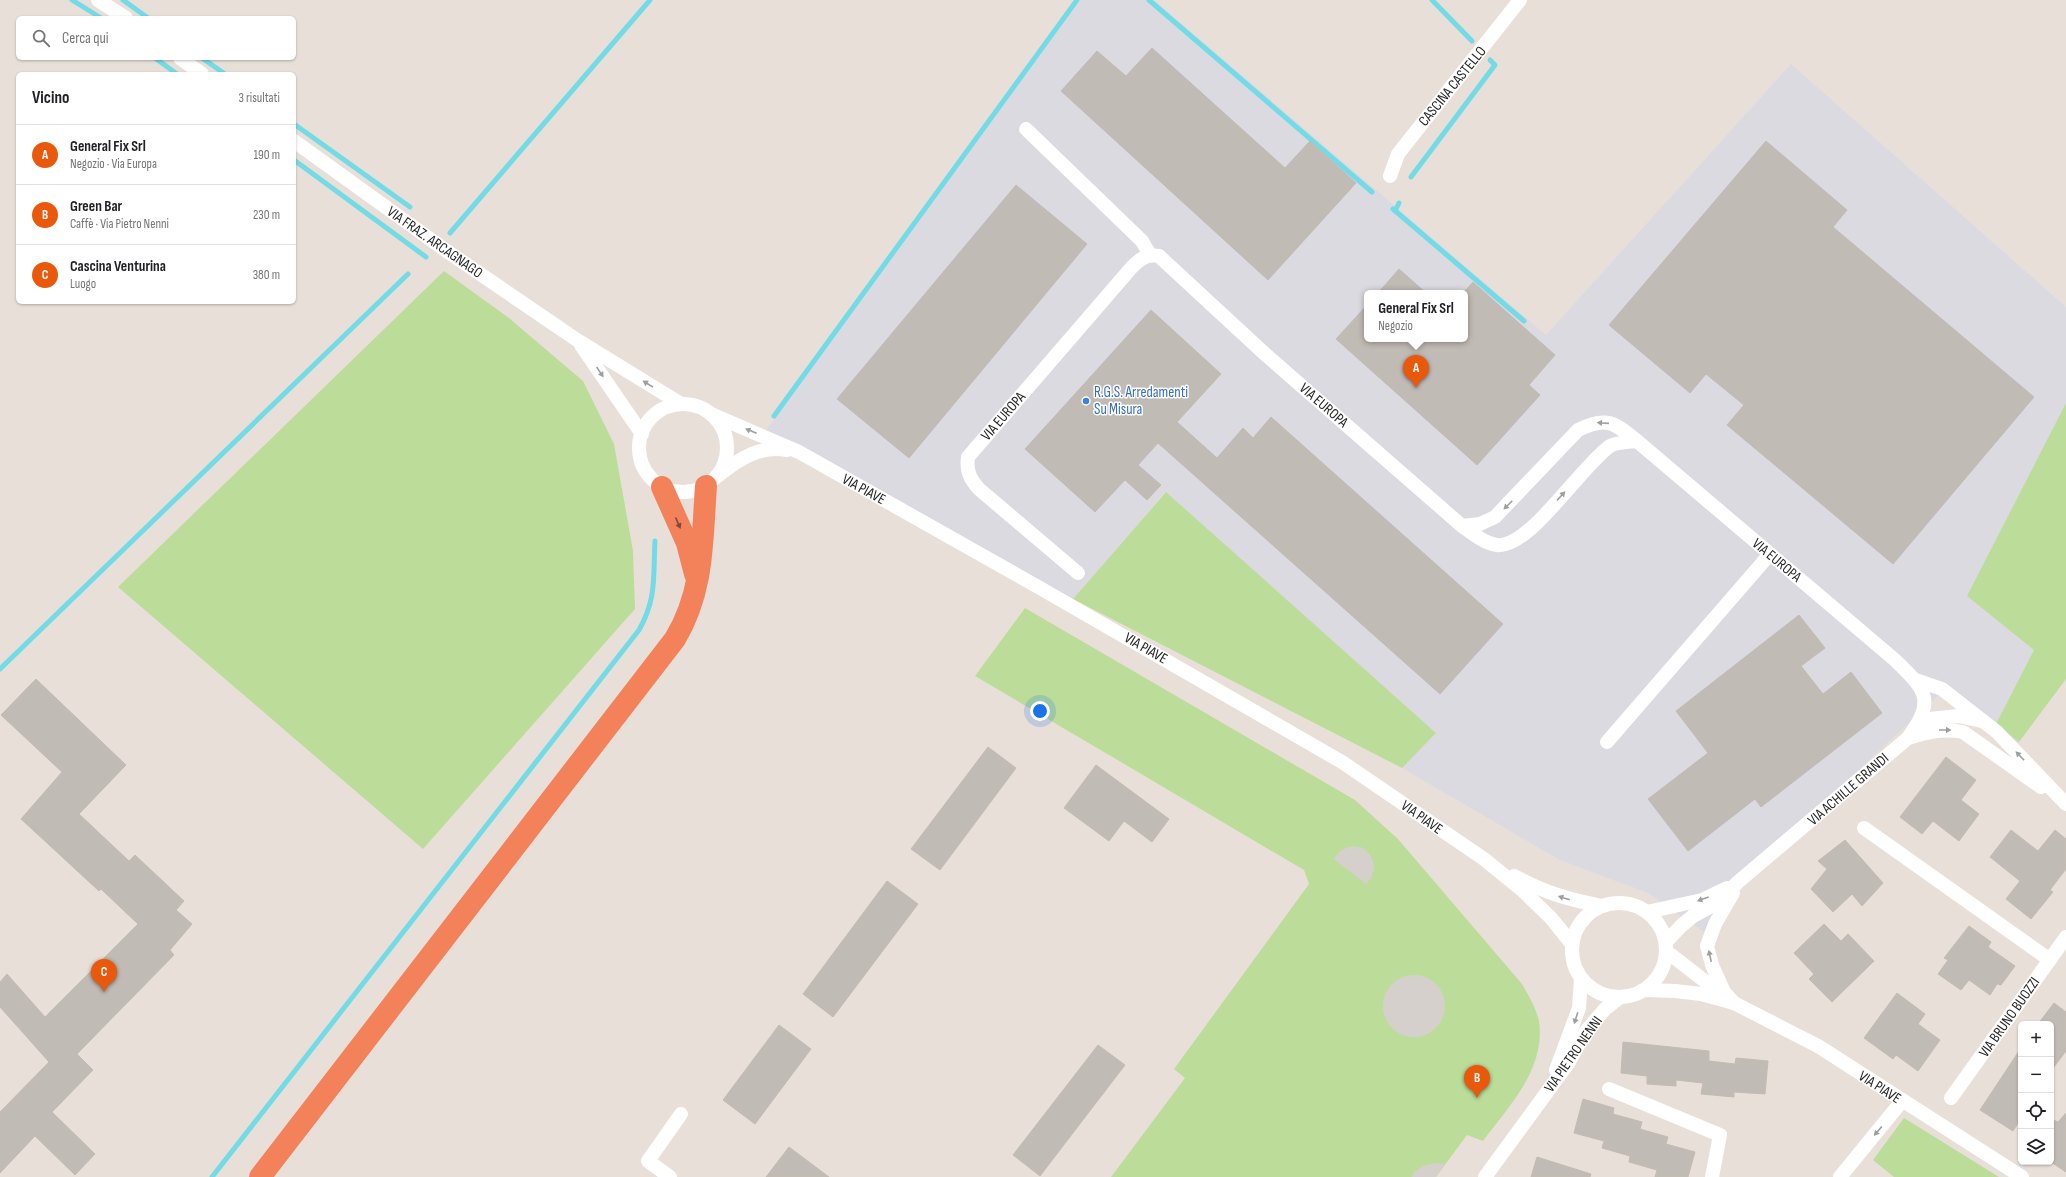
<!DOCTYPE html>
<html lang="it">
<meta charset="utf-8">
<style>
body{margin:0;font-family:"Sofia Sans Condensed",sans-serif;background:#f2f2f2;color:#202124}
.controls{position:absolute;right:12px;bottom:12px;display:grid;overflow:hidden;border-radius:6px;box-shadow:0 1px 3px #0004}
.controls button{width:36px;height:36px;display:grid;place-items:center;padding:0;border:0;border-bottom:1px solid #e0e0e0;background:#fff;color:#202124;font:20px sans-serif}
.you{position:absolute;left:1040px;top:711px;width:14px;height:14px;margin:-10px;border:3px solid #fff;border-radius:50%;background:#1a73e8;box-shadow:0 0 0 6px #1a73e833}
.badge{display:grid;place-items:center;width:26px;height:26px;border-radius:50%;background:#ea580c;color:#fff;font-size:13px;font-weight:700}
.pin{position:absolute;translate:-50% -33px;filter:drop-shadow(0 1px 2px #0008)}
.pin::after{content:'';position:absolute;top:21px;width:14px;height:12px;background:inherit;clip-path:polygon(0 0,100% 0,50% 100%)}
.popup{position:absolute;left:1364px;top:290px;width:104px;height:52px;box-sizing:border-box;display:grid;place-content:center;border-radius:6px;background:#fff;filter:drop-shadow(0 1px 3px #0005);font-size:13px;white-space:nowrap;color:#757577}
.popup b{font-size:15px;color:#202124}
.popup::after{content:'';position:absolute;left:50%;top:100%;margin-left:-8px;border:8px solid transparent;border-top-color:#fff}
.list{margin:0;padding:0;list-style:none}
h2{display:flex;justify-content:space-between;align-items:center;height:52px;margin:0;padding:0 16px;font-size:17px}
h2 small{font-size:13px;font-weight:400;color:#757577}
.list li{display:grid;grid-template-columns:26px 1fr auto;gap:12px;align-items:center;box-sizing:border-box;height:60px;padding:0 16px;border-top:1px solid #e0e0e0}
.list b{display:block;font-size:15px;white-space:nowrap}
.list p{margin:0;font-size:13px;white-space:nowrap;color:#757577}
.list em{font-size:13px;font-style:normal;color:#757577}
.icon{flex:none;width:22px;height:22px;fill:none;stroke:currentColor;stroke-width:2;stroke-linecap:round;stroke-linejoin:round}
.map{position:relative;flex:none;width:2066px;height:1177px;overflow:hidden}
.search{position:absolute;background:#fff;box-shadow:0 1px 3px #0004;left:16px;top:16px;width:280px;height:44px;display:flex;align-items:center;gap:10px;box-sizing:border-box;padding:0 14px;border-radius:6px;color:#757577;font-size:15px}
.panel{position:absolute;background:#fff;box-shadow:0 1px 3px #0004;left:16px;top:72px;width:280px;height:232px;border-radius:6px}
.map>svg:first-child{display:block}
.industrial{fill:#dbdae1;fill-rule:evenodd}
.green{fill:#bcdd99}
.plaza{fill:#d6d0cc}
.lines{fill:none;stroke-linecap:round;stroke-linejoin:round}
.stream{stroke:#72dbe6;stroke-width:5}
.building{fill:#c1bbb5;stroke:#c4bbb3}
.street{stroke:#fff;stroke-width:14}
.highway{stroke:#f3815a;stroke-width:22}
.oneway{fill:#9e9e9e}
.oneway2{fill:#794b3b}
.shop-dot{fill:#3f7fe0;stroke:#fff;stroke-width:1.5}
.labels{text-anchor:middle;stroke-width:3;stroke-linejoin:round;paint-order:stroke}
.street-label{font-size:15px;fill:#272727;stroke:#fff}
.shop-label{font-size:15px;fill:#366cbe;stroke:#fff;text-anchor:start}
</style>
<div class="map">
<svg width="2066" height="1177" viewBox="0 0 2066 1177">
<rect width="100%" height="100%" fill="#e9dfd9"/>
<path class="industrial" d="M1080 0H1154L1546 335 1791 64 2066 307V679L2013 749 1942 692 1740 881 1704 932 1648 893 1560 860 1402 768 1436 733 1165 492 1073 599 804 447 765 432ZM1367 293H1465V339H1367Z"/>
<g class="green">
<path d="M444 271 509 318 583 381 614 444 633 551 635 609 423 849 118 587Z"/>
<path d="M2066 403V679L2019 742 1996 724 2034 650 1967 596Z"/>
<path d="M1166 492 1436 733 1402 768 1073 599Z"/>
<path d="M1025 608 1355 800 1398 839 1522 984C1529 996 1536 1008 1539 1021 1546 1069 1509 1106 1483 1141L1467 1135 1436 1177H1111L1185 1078 1174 1069 1309 884 1304 870 975 676Z"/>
<path d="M1904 1118 1999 1177H1894L1873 1160Z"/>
</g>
<g class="plaza">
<path d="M1354 846 1363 848 1369 854 1373 861 1374 869 1371 878 1366 884 1334 859 1339 852 1346 848Z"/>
<circle cx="1414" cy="1006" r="31"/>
<path d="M1435 1163 1445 1164 1436 1177H1412L1414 1172 1423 1166Z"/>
</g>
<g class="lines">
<g class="stream">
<path d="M72 0 101 18"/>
<path d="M123 0 148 18"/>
<path d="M1149 0 1372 192"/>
<path d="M1432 0 1472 41"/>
<path d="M155 58 177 74"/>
<path d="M202 58 225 74"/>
<path d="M294 124 410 207"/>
<path d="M294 160 426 257"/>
<path d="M1411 177 1495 65 1490 60"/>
<path d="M1393 209 1524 321"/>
<path d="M1395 211 1399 203"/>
<path d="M450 233 650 0"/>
<path d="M774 416 1077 0"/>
<path d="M0 669 408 274"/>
<path d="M212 1177 639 630C657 598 653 577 655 541"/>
</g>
</g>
<g class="building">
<path d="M1152 48 1285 168 1310 141 1356 183 1268 280 1061 91 1097 51 1126 76Z"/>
<path d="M1766 141 1847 210 1833 227 2034 397 1893 564 1727 425 1744 405 1706 374 1690 393 1609 325Z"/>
<path d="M1016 185 1087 244 909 458 837 399Z"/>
<path d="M1399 269 1426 293H1378Z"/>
<path d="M1473 282 1555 355 1529 385 1540 395 1477 465 1336 339 1367 305V339H1465V291Z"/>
<path d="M1151 310 1221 374 1177 422 1217 458 1243 428 1253 438 1271 417 1503 624 1440 694 1158 443 1138 465 1161 485 1147 500 1125 480 1095 512 1025 449Z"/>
<path d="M1799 615 1825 648 1801 666 1823 694 1851 672 1882 713 1761 807 1755 799 1688 851 1648 799 1708 753 1676 711Z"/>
<path d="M36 679 126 765 79 814 129 861 135 855 184 901 176 910 192 924 170 950 174 955 77 1054 93 1070 52 1112 95 1154 75 1175 35 1136 0 1173V1112L49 1062 0 1007V982L7 974 45 1017 138 924 101 889 99 891 21 819 62 772 1 715Z"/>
<path d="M988 747 1016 768 940 870 911 849Z"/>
<path d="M1946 757 1976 780 1961 800 1979 814 1959 841 1933 821 1922 834 1900 817Z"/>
<path d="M1096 765 1169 819 1152 842 1124 821 1109 841 1064 808Z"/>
<path d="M2011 830 2038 851 2055 830 2066 839V869L2050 890 2053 892 2031 919 2006 899 2020 881 1990 857Z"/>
<path d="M1845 840 1883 883 1862 906 1852 894 1833 912 1811 889 1827 869 1818 861Z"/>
<path d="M887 881 918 904 833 1017 803 994Z"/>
<path d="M1824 924 1841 941 1848 934 1874 961 1832 1002 1809 979 1814 974 1794 953Z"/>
<path d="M1969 926 1991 942 1988 947 2015 966 2001 985 1997 984 1990 995 1969 980 1961 990 1938 974 1948 960 1944 958Z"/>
<path d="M1897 993 1925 1014 1918 1024 1940 1040 1918 1071 1896 1055 1893 1059 1864 1038Z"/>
<path d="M2054 1003 2066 1012V1051L2051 1071V1024H2038Z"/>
<path d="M779 1025 811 1049 755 1124 723 1100Z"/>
<path d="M1623 1042 1709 1051V1061L1735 1064 1736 1058 1768 1061 1765 1094 1734 1092V1097L1701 1094 1703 1083 1676 1080V1086L1647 1084V1076L1621 1073Z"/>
<path d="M1098 1045 1125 1065 1040 1176 1013 1155Z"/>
<path d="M2021 1048V1118L2013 1131 1980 1110Z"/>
<path d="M1583 1099 1614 1108 1613 1114 1642 1122 1640 1129 1668 1137 1666 1144 1695 1152 1688 1177H1655L1657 1170 1629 1162 1630 1156 1602 1148 1604 1141 1574 1133Z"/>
<path d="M2066 1113V1172L2051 1162V1119L2058 1122Z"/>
<path d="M789 1147 829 1177H766Z"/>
<path d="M1537 1157 1591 1174 1590 1177H1531Z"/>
</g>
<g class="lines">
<g class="street">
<path d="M98 0 126 18"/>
<path d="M180 58 202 74"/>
<path d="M1026 129 1142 241 1150 255"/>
<path d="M294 141 448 252 577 340 681 404"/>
<path d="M1390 176 1398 154 1520 0"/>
<path d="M581 345 642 434"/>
<circle cx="683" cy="448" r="44"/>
<path d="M711 414 799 452 1040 588 1342 762 1484 859 1521 889 1551 918 1572 944"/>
<path d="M719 475C739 459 760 445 787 450"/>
<path d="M1462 526 1480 524 1495 517 1578 430C1606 416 1614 422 1637 441L1895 660C1926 690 1936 700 1908 738L1738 882 1717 903 1693 916 1681 926 1666 942"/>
<path d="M1078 573 979 489C970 479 966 471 968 457L1132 267C1141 258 1147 254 1159 256L1265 354 1462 526C1472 533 1485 544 1497 545 1529 549 1582 465 1610 446 1616 442 1629 442 1637 441"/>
<path d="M1916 680 1942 689 1997 732 2066 804"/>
<path d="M1921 720 1958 716 1982 721"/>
<path d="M1908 738C1927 732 1943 728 1963 732L2041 787"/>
<path d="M1607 742 1770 554"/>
<path d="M1864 828 2050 960"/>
<path d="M1514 876C1546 893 1566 899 1602 906"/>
<path d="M1733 893 1715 924 1707 946 1712 965 1724 992 1734 1003"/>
<circle cx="1619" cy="950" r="47"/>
<path d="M1647 912 1702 900 1727 888"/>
<path d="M1666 951 1706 982 1724 992"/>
<path d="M1645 990 1675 991 1701 994 1734 1003 1818 1046 2022 1177"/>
<path d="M1556 1070 1579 1008 1581 979"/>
<path d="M1609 1089 1720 1135 1712 1177"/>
<path d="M1951 1098 2066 937"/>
<path d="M670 1177 648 1161 681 1114"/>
<path d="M1485 1177 1569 1062 1586 1031 1605 1009 1619 998"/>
<path d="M1840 1177 1902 1101"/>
</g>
<g class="highway">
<path d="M662 487 687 543 695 574"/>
<path d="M260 1177 675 639C704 591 702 540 706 486"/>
</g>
</g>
<defs><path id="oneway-solid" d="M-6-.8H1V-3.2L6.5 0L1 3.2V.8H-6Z"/></defs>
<g class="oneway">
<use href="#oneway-solid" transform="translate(600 372) rotate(56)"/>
<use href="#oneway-solid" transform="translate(648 384) rotate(-148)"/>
<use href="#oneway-solid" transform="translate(1603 423) rotate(-176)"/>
<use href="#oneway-solid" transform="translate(751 431) rotate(-157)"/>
<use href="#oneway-solid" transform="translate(1561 496) rotate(-48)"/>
<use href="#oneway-solid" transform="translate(1508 505) rotate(135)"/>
<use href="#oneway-solid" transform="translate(1945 730)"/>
<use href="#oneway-solid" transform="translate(2020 756) rotate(-134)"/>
<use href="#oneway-solid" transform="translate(1564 898) rotate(-163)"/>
<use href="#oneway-solid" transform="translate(1703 899) rotate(160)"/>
<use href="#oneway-solid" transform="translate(1710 956) rotate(-102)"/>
<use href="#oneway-solid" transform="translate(1576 1018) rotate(108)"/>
<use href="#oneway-solid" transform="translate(1878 1131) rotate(130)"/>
</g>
<use class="oneway2" href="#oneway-solid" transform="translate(678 523) rotate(66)"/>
<circle class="shop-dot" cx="1086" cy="401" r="4"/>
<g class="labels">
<g class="street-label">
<text transform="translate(1452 86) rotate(-51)" y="5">CASCINA CASTELLO</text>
<text transform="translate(435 242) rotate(35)" y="5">VIA FRAZ. ARCAGNAGO</text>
<text transform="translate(1324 405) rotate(41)" y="5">VIA EUROPA</text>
<text transform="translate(1003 416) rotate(-49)" y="5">VIA EUROPA</text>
<text transform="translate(864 489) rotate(29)" y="5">VIA PIAVE</text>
<text transform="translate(1777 560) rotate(40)" y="5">VIA EUROPA</text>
<text transform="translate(1146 648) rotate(30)" y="5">VIA PIAVE</text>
<text transform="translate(1848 789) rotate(-41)" y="5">VIA ACHILLE GRANDI</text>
<text transform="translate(1422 817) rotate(35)" y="5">VIA PIAVE</text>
<text transform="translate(2009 1017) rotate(-55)" y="5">VIA BRUNO BUOZZI</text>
<text transform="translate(1573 1054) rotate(-55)" y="5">VIA PIETRO NENNI</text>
<text transform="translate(1880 1087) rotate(33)" y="5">VIA PIAVE</text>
</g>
<g class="shop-label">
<text x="1094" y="397">R.G.S. Arredamenti<tspan x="1094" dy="17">Su Misura</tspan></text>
</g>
</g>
</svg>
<div class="controls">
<button>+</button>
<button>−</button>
<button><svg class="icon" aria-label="locate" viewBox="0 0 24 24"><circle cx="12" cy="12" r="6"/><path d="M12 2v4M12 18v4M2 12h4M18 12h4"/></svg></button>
<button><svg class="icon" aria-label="layers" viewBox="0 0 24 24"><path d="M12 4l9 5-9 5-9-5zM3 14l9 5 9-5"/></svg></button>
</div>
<div class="you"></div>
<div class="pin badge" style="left:1416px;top:388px">A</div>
<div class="popup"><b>General Fix Srl</b>Negozio</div>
<div class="pin badge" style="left:1477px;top:1098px">B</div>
<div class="pin badge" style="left:104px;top:992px">C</div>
<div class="search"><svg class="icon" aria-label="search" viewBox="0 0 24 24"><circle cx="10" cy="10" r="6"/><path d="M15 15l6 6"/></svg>Cerca qui</div>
<section class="panel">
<h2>Vicino<small>3 risultati</small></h2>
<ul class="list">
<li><span class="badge">A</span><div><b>General Fix Srl</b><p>Negozio · Via Europa</p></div><em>190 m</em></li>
<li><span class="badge">B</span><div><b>Green Bar</b><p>Caffè · Via Pietro Nenni</p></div><em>230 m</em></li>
<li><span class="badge">C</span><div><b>Cascina Venturina</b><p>Luogo</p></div><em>380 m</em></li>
</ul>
</section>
</div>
